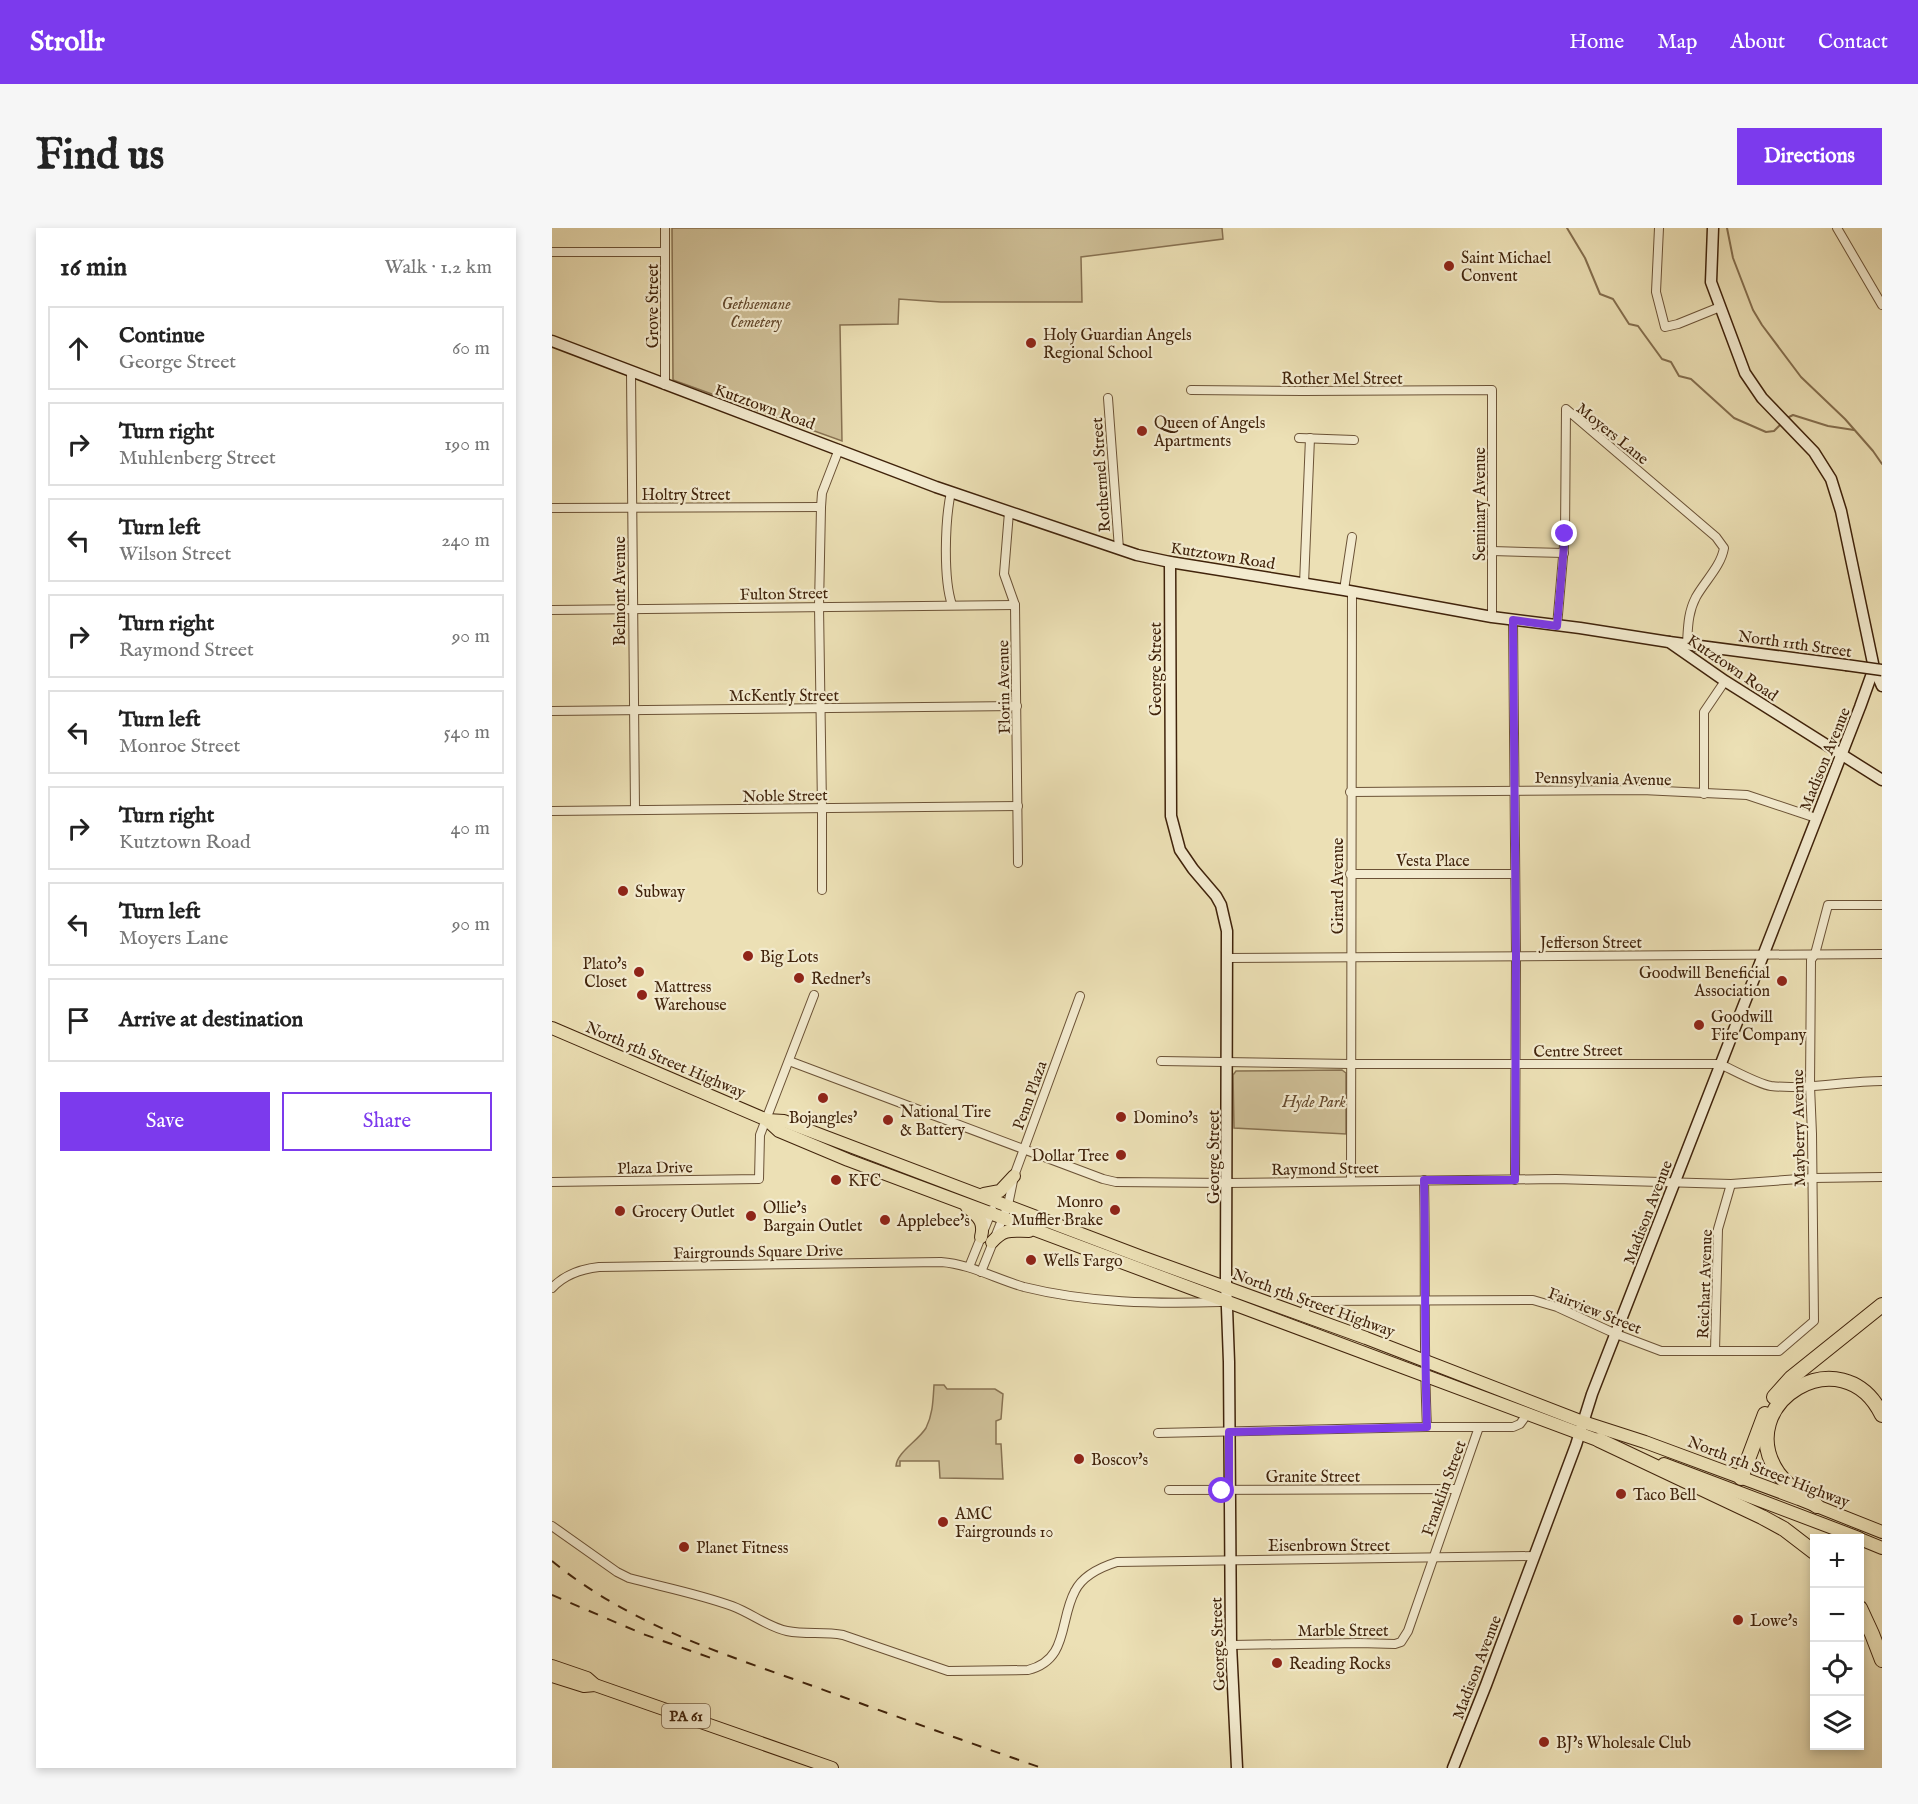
<!DOCTYPE html>
<meta charset="utf-8">
<style>
body{margin:0;font-family:"IM FELL English",serif;background:#f6f6f6;color:#222}
.controls{position:absolute;right:18px;bottom:18px;display:grid;overflow:hidden;border-radius:0px;box-shadow:0 3px 9px #0003}
.controls button{width:54px;height:54px;display:grid;place-items:center;padding:0;border:0;border-bottom:2px solid #e0e0e0;background:#fff;color:#222;font:30px sans-serif}
.stop{position:absolute;width:18px;height:18px;margin:-14px;border:4px solid #7c3aed;border-radius:50%;background:#fff}
.stop.end{background:#7c3aed;border-color:#fff;box-shadow:0 2px 6px #0008}
.list{margin:0;padding:0;list-style:none}
h2{display:flex;justify-content:space-between;align-items:center;height:78px;margin:0;padding:0 24px;font-size:26px}
h2 small{font-size:20px;font-weight:400;color:#767676}
.list li{display:grid;grid-template-columns:39px 1fr auto;gap:18px;align-items:center;box-sizing:border-box;height:84px;margin:0 12px 12px;padding:0 12px;border:2px solid #e0e0e0;border-radius:0px}
.list b{display:block;font-size:22px;white-space:nowrap}
.list p{margin:0;font-size:20px;white-space:nowrap;color:#767676}
.list em{font-size:20px;font-style:normal;color:#767676}
.actions{display:flex;gap:12px;padding:18px 24px}
.actions a{flex:1;padding:14px 0;border:2px solid #7c3aed;border-radius:0px;text-align:center;font-size:21px;color:#7c3aed}
.actions .main{background:#7c3aed;color:#fff}
.icon{flex:none;width:33px;height:33px;fill:none;stroke:currentColor;stroke-width:2;stroke-linecap:round;stroke-linejoin:round}
.map{position:relative;flex:none;width:1330px;height:1540px;overflow:hidden;border-radius:0px}
header{display:flex;align-items:center;gap:36px;box-sizing:border-box;height:84px;padding:0 30px;background:#7c3aed;color:#fff}
header strong{font-size:28px}
nav{display:flex;gap:33px;margin-inline-start:auto;font-size:21px}
.intro{display:flex;align-items:center;justify-content:space-between;box-sizing:border-box;height:144px;padding:0 36px}
h1{margin:0;font-size:42px}
.button{padding:15px 27px;border-radius:0px;background:#7c3aed;color:#fff;font-size:21px;font-weight:700}
main{display:flex;gap:36px;padding:0 36px}
aside{flex:1;background:#fff;border-radius:0px;box-shadow:0 3px 9px #0003}
.map>svg:first-child{display:block}
.green{fill:#cfc098;stroke:#887252;stroke-width:1.5}
.lines{fill:none;stroke-linecap:round;stroke-linejoin:round}
.stream{stroke:#846e4e;stroke-width:2}
.street-casing{stroke:#6b5236;stroke-width:10}
.secondary-casing{stroke:#40230b;stroke-width:13}
.primary-casing{stroke:#40230b;stroke-width:14}
.highway-casing{stroke:#40230b;stroke-width:16}
.street{stroke:#f3ebcf;stroke-width:8}
.secondary{stroke:#f3ebcf;stroke-width:10}
.primary{stroke:#ece0b5;stroke-width:12}
.highway{stroke:#ece0b5;stroke-width:14}
.rail{stroke:#40230b;stroke-width:2;stroke-dasharray:10 10;stroke-linecap:butt}
.secondary-bridge-casing{stroke:#40230b;stroke-width:13;stroke-linecap:butt}
.secondary-bridge{stroke:#f3ebcf;stroke-width:10}
.route{stroke:#7c3aed;stroke-width:8}
.poi-dot{fill:#8f2418;stroke:#f3ebcf;stroke-width:2}
.labels{text-anchor:middle;stroke-width:4.5;stroke-linejoin:round;paint-order:stroke}
.shield{fill:#f3ebcf;stroke:#765f46;stroke-width:1.5}
.shield-label{font-size:15px;font-weight:bold;fill:#40230b}
.poi-label{font-size:16px;fill:#40230b;stroke:#f3ebcf;text-anchor:start}
.park-label{font-size:16px;font-style:italic;fill:#644a2e;stroke:#f3ebcf}
.street-label{font-size:16px;fill:#40230b;stroke:#f3ebcf}
</style>
<header>
<strong>Strollr</strong>
<nav><a>Home</a><a>Map</a><a>About</a><a>Contact</a></nav>
</header>
<div class="intro"><h1>Find us</h1><a class="button">Directions</a></div>
<main>
<aside>
<h2>16 min<small>Walk · 1.2 km</small></h2>
<ul class="list">
<li><svg class="icon" aria-label="ahead" viewBox="0 0 24 24"><path d="M12 20V5M6 11l6-6 6 6"/></svg><div><b>Continue</b><p>George Street</p></div><em>60 m</em></li>
<li><svg class="icon" aria-label="right" viewBox="0 0 24 24"><path d="M7 20v-9h11M14 6l5 5-5 5"/></svg><div><b>Turn right</b><p>Muhlenberg Street</p></div><em>190 m</em></li>
<li><svg class="icon" aria-label="left" viewBox="0 0 24 24"><path d="M17 20v-9H6M10 6l-5 5 5 5"/></svg><div><b>Turn left</b><p>Wilson Street</p></div><em>240 m</em></li>
<li><svg class="icon" aria-label="right" viewBox="0 0 24 24"><path d="M7 20v-9h11M14 6l5 5-5 5"/></svg><div><b>Turn right</b><p>Raymond Street</p></div><em>90 m</em></li>
<li><svg class="icon" aria-label="left" viewBox="0 0 24 24"><path d="M17 20v-9H6M10 6l-5 5 5 5"/></svg><div><b>Turn left</b><p>Monroe Street</p></div><em>540 m</em></li>
<li><svg class="icon" aria-label="right" viewBox="0 0 24 24"><path d="M7 20v-9h11M14 6l5 5-5 5"/></svg><div><b>Turn right</b><p>Kutztown Road</p></div><em>40 m</em></li>
<li><svg class="icon" aria-label="left" viewBox="0 0 24 24"><path d="M17 20v-9H6M10 6l-5 5 5 5"/></svg><div><b>Turn left</b><p>Moyers Lane</p></div><em>90 m</em></li>
<li><svg class="icon" aria-label="arrive" viewBox="0 0 24 24"><path d="M6 21V4h12l-3 4 3 4H6"/></svg><div><b>Arrive at destination</b></div></li>
</ul>
<div class="actions"><a class="main">Save</a><a>Share</a></div>
</aside>
<div class="map">
<svg width="1330" height="1540" viewBox="0 0 1330 1540">
<rect width="100%" height="100%" fill="#ece0b5"/>
<filter id="stains"><feTurbulence type="fractalNoise" baseFrequency=".00333" numOctaves="4"/><feColorMatrix values="0 0 0 0 .2 0 0 0 0 .09 0 0 0 0 .02 0 0 0 .5 -.17"/></filter>
<radialGradient id="worn" r=".72"><stop offset=".6" stop-color="#630" stop-opacity="0"/><stop offset="1" stop-color="#630" stop-opacity=".3"/></radialGradient>
<g class="green">
<path d="M120 0H670L671 11 529 29 530 74H389L347 71 346 96 288 97 290 213 121 152Z"/>
<path d="M790 842 794 845V906L682 900 681 847 684 843Z"/>
<path d="M382 1157H392L395 1161H443L451 1166 449 1191 444 1193V1216H449L451 1251 388 1250 387 1233H348V1238H344C345 1224 366 1213 374 1200 381 1186 381 1172 382 1157Z"/>
</g>
<g class="lines">
<g class="stream">
<path d="M1015 0 1033 30 1048 66 1061 71 1077 96 1086 98 1110 131 1119 134 1127 148 1139 151 1182 190 1214 204 1222 203 1230 195"/>
<path d="M1175 0 1181 30 1201 82 1210 97 1249 149 1293 191 1321 223 1330 236"/>
<path d="M1235 190 1241 187 1276 198 1302 202"/>
</g>
<defs>
<g id="street">
<path d="M113 0V157"/>
<path d="M1107 0 1104 64 1113 99 1126 96 1168 79"/>
<path d="M1285 0 1330 77"/>
<path d="M0 24H113"/>
<path d="M79 144 83 582"/>
<path d="M639 162 751 163 940 162V389"/>
<path d="M556 170 567 321"/>
<path d="M747 210 802 212"/>
<path d="M399 264C393 292 391 350 400 377"/>
<path d="M0 280 269 279"/>
<path d="M457 284 452 346 463 377 466 635"/>
<path d="M940 323 1012 325"/>
<path d="M752 356 758 210"/>
<path d="M792 362 800 309"/>
<path d="M0 382 463 377"/>
<path d="M961 392 964 728 963 952"/>
<path d="M1005 398 1013 306 1014 181 1164 309 1172 320C1169 338 1153 353 1144 369 1136 384 1136 399 1135 415"/>
<path d="M0 483 465 478"/>
<path d="M798 564 1090 562 1195 567 1264 590"/>
<path d="M1152 566V484L1173 453"/>
<path d="M0 583 466 578"/>
<path d="M798 646H963"/>
<path d="M270 662V580L267 378 269 279 270 265 287 221"/>
<path d="M675 730 1330 726"/>
<path d="M237 833 551 951 564 954 676 955 1004 951 1179 956 1261 950 1330 949"/>
<path d="M609 833 798 836H1168C1181 842 1206 856 1219 858 1255 862 1293 853 1330 853"/>
<path d="M872 952C874 1034 871 1117 875 1199"/>
<path d="M799 953 800 363"/>
<path d="M0 954 207 951 208 907 262 767"/>
<path d="M417 1039 440 982"/>
<path d="M429 1044 456 977 462 948 528 768"/>
<path d="M0 1060C13 1046 29 1041 47 1039L389 1034C418 1036 444 1051 472 1059 536 1075 603 1076 668 1074"/>
<path d="M750 1087 756 1076 760 1073 981 1072 1005 1079 1064 1106 1109 1123H1227L1262 1093 1260 906 1258 858 1259 732 1263 726 1276 677H1330"/>
<path d="M1163 1123 1166 1001 1179 956"/>
<path d="M606 1205 875 1199H961L968 1196 976 1185"/>
<path d="M617 1262 905 1261"/>
<path d="M0 1298 65 1344 77 1350C111 1359 147 1366 180 1378 199 1385 216 1399 235 1403 254 1407 272 1403 291 1407L396 1443 476 1442C517 1432 507 1392 523 1363 531 1347 549 1339 565 1334L981 1328"/>
<path d="M679 1417 807 1415 843 1416 849 1414 856 1403 927 1199"/>
</g>
<g id="secondary">
<path d="M1161 0 1159 54 1193 145 1210 170 1262 224 1279 251 1289 283 1322 440 1330 458"/>
<path d="M0 113 384 259 585 327 618 334 792 362 940 389 1028 400 1117 414 1173 453 1330 552"/>
<path d="M618 334 619 588 628 622 641 641 664 668 669 677 675 703 674 1053 677 1134 679 1417 685 1540"/>
<path d="M1117 414 1294 437"/>
<path d="M901 1540 934 1457 1024 1217 1040 1166 1308 479 1322 440"/>
</g>
<g id="primary">
<path d="M0 800 215 892 227 903 296 932 1056 1216"/>
<path d="M215 892 232 893 590 1029 814 1110 1031 1194 1093 1214 1247 1271 1330 1304"/>
<path d="M432 966 448 963 462 948"/>
<path d="M415 979C426 989 433 993 429 1009"/>
<path d="M440 1014C453 1000 459 1003 477 1003"/>
<path d="M1112 1236 1307 1310"/>
<path d="M1308 1311 1330 1320"/>
<path d="M0 1438 35 1450 43 1457 280 1540"/>
<path d="M0 1448 32 1458 43 1457"/>
</g>
<g id="highway">
<path d="M1222 1169 1239 1150 1330 1077"/>
<path d="M1047 1212 1210 1289 1232 1301 1262 1324"/>
<path d="M1189 1250 1213 1186"/>
<path d="M1265 1278C1251 1268 1236 1259 1226 1245 1179 1175 1291 1107 1330 1187"/>
<path d="M1308 1380 1320 1406 1330 1432"/>
</g>
</defs>
<use href="#street" class="street-casing"/>
<use href="#secondary" class="secondary-casing"/>
<use href="#primary" class="primary-casing"/>
<use href="#highway" class="highway-casing"/>
<use href="#street" class="street"/>
<use href="#secondary" class="secondary"/>
<use href="#primary" class="primary"/>
<use href="#highway" class="highway"/>
<g class="rail">
<path d="M0 1333C75 1395 168 1425 258 1457 335 1485 412 1513 490 1540"/>
<path d="M0 1367 91 1406 162 1431"/>
</g>
<defs>
<path id="secondary-bridge" d="M1294 437 1330 442"/>
</defs>
<use href="#secondary-bridge" class="secondary-bridge-casing"/>
<use href="#secondary-bridge" class="secondary-bridge"/>
</g>
<g class="lines">
<path class="route" d="M670 1263H677V1204L875 1199C872 1117 874 1034 872 952H963L964 728 961 392 1005 398 1013 306"/>
</g>
<g class="poi-dot">
<circle cx="897" cy="38" r="6"/>
<circle cx="479" cy="115" r="6"/>
<circle cx="590" cy="203" r="6"/>
<circle cx="71" cy="663" r="6"/>
<circle cx="196" cy="728" r="6"/>
<circle cx="87" cy="744" r="6"/>
<circle cx="247" cy="750" r="6"/>
<circle cx="1230" cy="753" r="6"/>
<circle cx="90" cy="767" r="6"/>
<circle cx="1147" cy="797" r="6"/>
<circle cx="271" cy="870" r="6"/>
<circle cx="569" cy="889" r="6"/>
<circle cx="336" cy="892" r="6"/>
<circle cx="569" cy="927" r="6"/>
<circle cx="284" cy="952" r="6"/>
<circle cx="563" cy="982" r="6"/>
<circle cx="68" cy="983" r="6"/>
<circle cx="199" cy="988" r="6"/>
<circle cx="333" cy="992" r="6"/>
<circle cx="479" cy="1032" r="6"/>
<circle cx="527" cy="1231" r="6"/>
<circle cx="1069" cy="1266" r="6"/>
<circle cx="391" cy="1294" r="6"/>
<circle cx="132" cy="1319" r="6"/>
<circle cx="1186" cy="1392" r="6"/>
<circle cx="725" cy="1435" r="6"/>
<circle cx="992" cy="1514" r="6"/>
</g>
<g class="labels">
<rect class="shield" x="110" y="1476" width="48" height="24" rx="4.5"/>
<g class="shield-label">
<text x="134" y="1493">PA 61</text>
</g>
<g class="poi-label">
<text x="909" y="35">Saint Michael<tspan x="909" dy="18">Convent</tspan></text>
<text x="491" y="112">Holy Guardian Angels<tspan x="491" dy="18">Regional School</tspan></text>
<text x="602" y="200">Queen of Angels<tspan x="602" dy="18">Apartments</tspan></text>
<text x="83" y="669">Subway</text>
<text x="208" y="734">Big Lots</text>
<text x="75" y="741" text-anchor="end">Plato's<tspan x="75" dy="18">Closet</tspan></text>
<text x="1218" y="750" text-anchor="end">Goodwill Beneficial<tspan x="1218" dy="18">Association</tspan></text>
<text x="259" y="756">Redner's</text>
<text x="102" y="764">Mattress<tspan x="102" dy="18">Warehouse</tspan></text>
<text x="1159" y="794">Goodwill<tspan x="1159" dy="18">Fire Company</tspan></text>
<text x="348" y="889">National Tire<tspan x="348" dy="18">&amp; Battery</tspan></text>
<text x="271" y="895" text-anchor="middle">Bojangles'</text>
<text x="581" y="895">Domino's</text>
<text x="557" y="933" text-anchor="end">Dollar Tree</text>
<text x="296" y="958">KFC</text>
<text x="551" y="979" text-anchor="end">Monro<tspan x="551" dy="18">Muffler Brake</tspan></text>
<text x="211" y="985">Ollie's<tspan x="211" dy="18">Bargain Outlet</tspan></text>
<text x="80" y="989">Grocery Outlet</text>
<text x="345" y="998">Applebee's</text>
<text x="491" y="1038">Wells Fargo</text>
<text x="539" y="1237">Boscov's</text>
<text x="1081" y="1272">Taco Bell</text>
<text x="403" y="1291">AMC<tspan x="403" dy="18">Fairgrounds 10</tspan></text>
<text x="144" y="1325">Planet Fitness</text>
<text x="1198" y="1398">Lowe's</text>
<text x="737" y="1441">Reading Rocks</text>
<text x="1004" y="1520">BJ's Wholesale Club</text>
</g>
<g class="park-label">
<text x="204" y="81">Gethsemane<tspan x="204" dy="18">Cemetery</tspan></text>
<text x="762" y="879">Hyde Park</text>
</g>
<g class="street-label">
<text transform="translate(100 78) rotate(-90)" y="6">Grove Street</text>
<text x="790" y="156">Rother Mel Street</text>
<text transform="translate(213 178) rotate(20)" y="6">Kutztown Road</text>
<text transform="translate(1061 205) rotate(39)" y="6">Moyers Lane</text>
<text transform="translate(548 247) rotate(-94)" y="6">Rothermel Street</text>
<text x="134" y="272">Holtry Street</text>
<text transform="translate(927 276) rotate(-90)" y="6">Seminary Avenue</text>
<text transform="translate(671 327) rotate(9)" y="6">Kutztown Road</text>
<text transform="translate(67 363) rotate(-90)" y="6">Belmont Avenue</text>
<text transform="translate(232 365) rotate(-1)" y="6">Fulton Street</text>
<text transform="translate(1243 415) rotate(8)" y="6">North 11th Street</text>
<text transform="translate(1181 439) rotate(34)" y="6">Kutztown Road</text>
<text transform="translate(603 441) rotate(-90)" y="6">George Street</text>
<text transform="translate(451 459) rotate(-91)" y="6">Florin Avenue</text>
<text x="232" y="473">McKently Street</text>
<text transform="translate(1272 531) rotate(-68)" y="6">Madison Avenue</text>
<text transform="translate(1051 550) rotate(1)" y="6">Pennsylvania Avenue</text>
<text transform="translate(233 567) rotate(-1)" y="6">Noble Street</text>
<text x="881" y="638">Vesta Place</text>
<text transform="translate(785 658) rotate(-90)" y="6">Girard Avenue</text>
<text x="1039" y="720">Jefferson Street</text>
<text transform="translate(1026 822) rotate(-1)" y="6">Centre Street</text>
<text transform="translate(114 831) rotate(23)" y="6">North 5th Street Highway</text>
<text transform="translate(477 867) rotate(-70)" y="6">Penn Plaza</text>
<text transform="translate(1246 900) rotate(-91)" y="6">Mayberry Avenue</text>
<text transform="translate(661 929) rotate(-90)" y="6">George Street</text>
<text transform="translate(103 939) rotate(-1)" y="6">Plaza Drive</text>
<text transform="translate(773 940) rotate(-1)" y="6">Raymond Street</text>
<text transform="translate(1095 984) rotate(-69)" y="6">Madison Avenue</text>
<text transform="translate(206 1023) rotate(-1)" y="6">Fairgrounds Square Drive</text>
<text transform="translate(1152 1056) rotate(-88)" y="6">Reichart Avenue</text>
<text transform="translate(762 1074) rotate(20)" y="6">North 5th Street Highway</text>
<text transform="translate(1043 1082) rotate(22)" y="6">Fairview Street</text>
<text transform="translate(1217 1243) rotate(21)" y="6">North 5th Street Highway</text>
<text x="761" y="1254">Granite Street</text>
<text transform="translate(891 1260) rotate(-70)" y="6">Franklin Street</text>
<text x="777" y="1323">Eisenbrown Street</text>
<text x="791" y="1408">Marble Street</text>
<text transform="translate(665 1416) rotate(-92)" y="6">George Street</text>
<text transform="translate(924 1439) rotate(-69)" y="6">Madison Avenue</text>
</g>
</g>
<rect width="100%" height="100%" filter="url(#stains)"/>
<rect width="100%" height="100%" fill="url(#worn)"/>
</svg>
<div class="controls">
<button>+</button>
<button>−</button>
<button><svg class="icon" aria-label="locate" viewBox="0 0 24 24"><circle cx="12" cy="12" r="6"/><path d="M12 2v4M12 18v4M2 12h4M18 12h4"/></svg></button>
<button><svg class="icon" aria-label="layers" viewBox="0 0 24 24"><path d="M12 4l9 5-9 5-9-5zM3 14l9 5 9-5"/></svg></button>
</div>
<div class="stop" style="left:670px;top:1263px"></div>
<div class="stop end" style="left:1013px;top:306px"></div>
</div>
</main>
